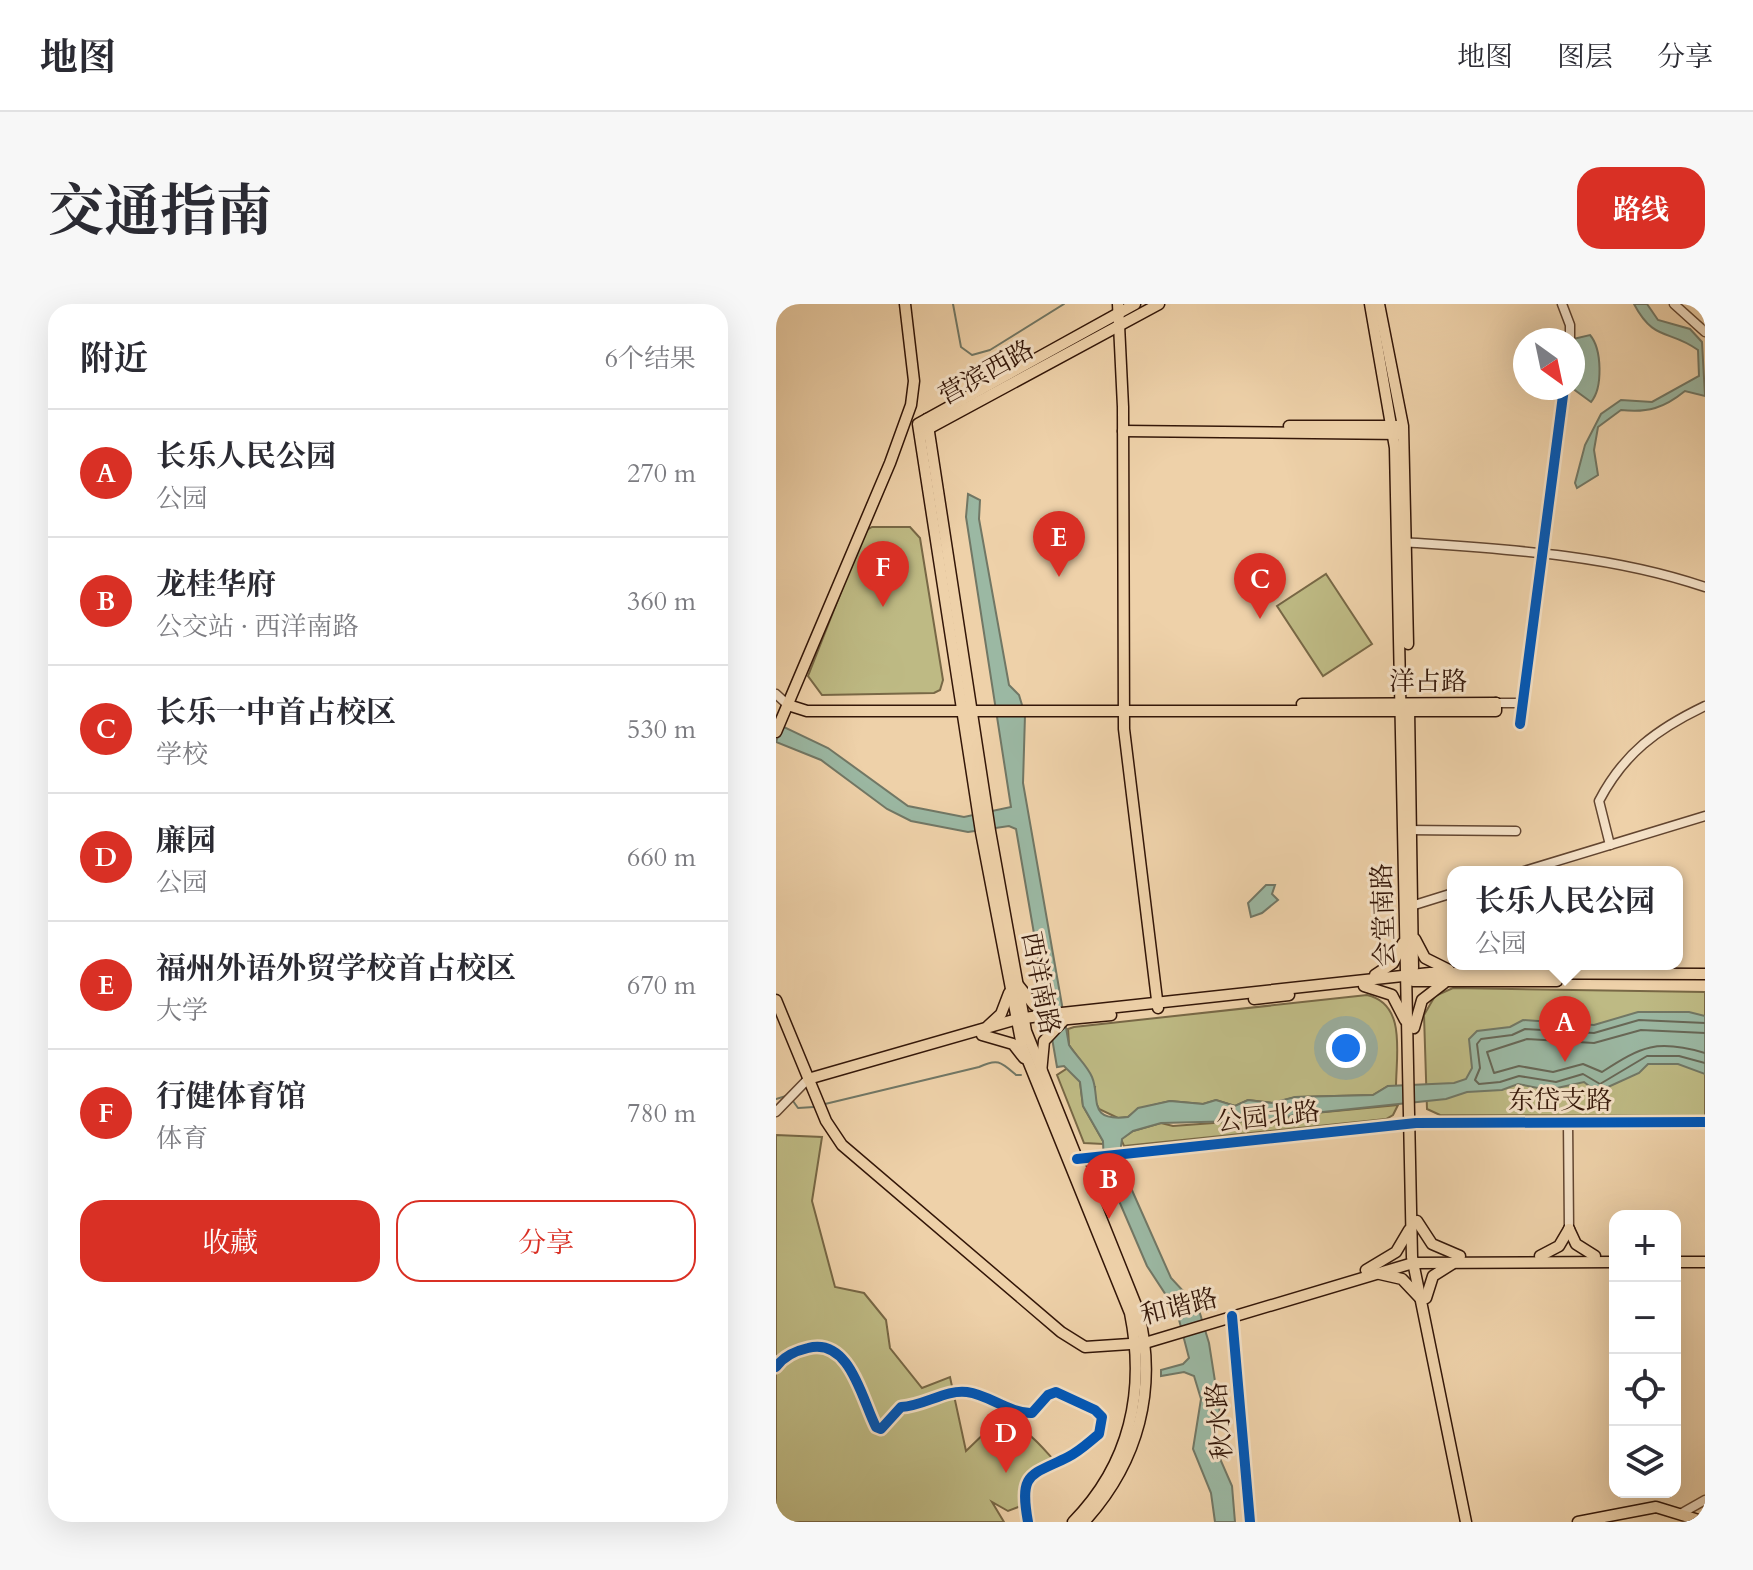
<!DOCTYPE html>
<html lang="zh">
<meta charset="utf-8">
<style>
body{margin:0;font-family:Cardo,"Noto Serif SC",serif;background:#f7f7f7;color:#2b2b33}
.controls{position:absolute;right:24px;bottom:24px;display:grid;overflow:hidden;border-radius:16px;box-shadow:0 8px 32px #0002}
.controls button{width:72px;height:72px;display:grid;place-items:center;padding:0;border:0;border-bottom:2px solid #e1e1e2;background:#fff;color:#2b2b33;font:40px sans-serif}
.compass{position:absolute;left:737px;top:24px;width:72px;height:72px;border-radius:50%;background:#fff;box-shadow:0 8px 32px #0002;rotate:147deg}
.you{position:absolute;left:570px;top:744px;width:28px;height:28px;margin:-20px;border:6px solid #fff;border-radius:50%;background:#1a73e8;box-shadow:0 0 0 12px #1a73e833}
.badge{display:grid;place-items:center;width:52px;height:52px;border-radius:50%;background:#d93025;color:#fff;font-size:26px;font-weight:700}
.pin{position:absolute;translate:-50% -66px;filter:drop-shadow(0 2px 4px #0008)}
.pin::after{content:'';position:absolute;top:42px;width:28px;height:24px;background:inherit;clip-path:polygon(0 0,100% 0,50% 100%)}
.popup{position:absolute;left:671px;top:562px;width:236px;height:104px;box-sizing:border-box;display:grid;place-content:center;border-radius:16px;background:#fff;filter:drop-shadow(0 2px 6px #0005);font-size:26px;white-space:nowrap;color:#7c7c81}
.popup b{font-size:30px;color:#2b2b33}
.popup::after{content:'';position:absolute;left:50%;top:100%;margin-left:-16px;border:16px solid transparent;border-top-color:#fff}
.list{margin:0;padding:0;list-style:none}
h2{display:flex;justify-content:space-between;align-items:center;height:104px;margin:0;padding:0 32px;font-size:34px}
h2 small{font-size:26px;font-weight:400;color:#7c7c81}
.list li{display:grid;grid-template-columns:52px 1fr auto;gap:24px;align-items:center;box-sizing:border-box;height:128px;padding:0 32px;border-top:2px solid #e1e1e2}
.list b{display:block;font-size:30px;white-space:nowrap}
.list p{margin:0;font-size:26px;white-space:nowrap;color:#7c7c81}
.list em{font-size:26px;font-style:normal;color:#7c7c81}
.actions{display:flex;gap:16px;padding:24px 32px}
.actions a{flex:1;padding:18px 0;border:2px solid #d93025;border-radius:24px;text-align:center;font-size:28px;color:#d93025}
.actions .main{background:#d93025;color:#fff}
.icon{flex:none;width:44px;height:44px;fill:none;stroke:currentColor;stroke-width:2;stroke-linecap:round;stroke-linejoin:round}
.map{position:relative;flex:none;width:929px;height:1218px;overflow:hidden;border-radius:24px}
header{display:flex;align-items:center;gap:48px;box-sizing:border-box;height:112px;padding:0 40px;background:#fff;border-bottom:2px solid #e1e1e2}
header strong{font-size:38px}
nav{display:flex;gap:44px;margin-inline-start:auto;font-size:28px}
.intro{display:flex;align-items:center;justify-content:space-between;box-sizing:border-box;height:192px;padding:0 48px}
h1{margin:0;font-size:56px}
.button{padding:20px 36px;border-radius:24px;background:#d93025;color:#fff;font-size:28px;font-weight:700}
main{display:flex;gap:48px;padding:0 48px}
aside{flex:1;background:#fff;border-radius:24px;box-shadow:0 8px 32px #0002}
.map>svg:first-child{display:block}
.green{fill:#beba84;stroke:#786846;stroke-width:2}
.water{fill:#9bb8a3;stroke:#717765;stroke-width:2}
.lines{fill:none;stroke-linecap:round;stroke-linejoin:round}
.shore{stroke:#676756;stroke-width:2}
.stream{stroke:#717765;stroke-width:2}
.minor-casing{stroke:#624530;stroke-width:11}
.major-casing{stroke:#331608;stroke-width:13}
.minor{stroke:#f4e1c7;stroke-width:8}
.major{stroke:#eed1a9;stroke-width:10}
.cycleway-casing{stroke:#f4e1c7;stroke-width:15}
.cycleway{stroke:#0057b8;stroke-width:10}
.labels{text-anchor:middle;stroke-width:6;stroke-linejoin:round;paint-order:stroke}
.street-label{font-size:26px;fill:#331608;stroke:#f4e1c7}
</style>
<header>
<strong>地图</strong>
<nav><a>地图</a><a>图层</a><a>分享</a></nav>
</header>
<div class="intro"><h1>交通指南</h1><a class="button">路线</a></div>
<main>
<aside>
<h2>附近<small>6个结果</small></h2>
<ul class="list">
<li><span class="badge">A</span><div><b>长乐人民公园</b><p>公园</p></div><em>270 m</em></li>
<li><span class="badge">B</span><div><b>龙桂华府</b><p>公交站 · 西洋南路</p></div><em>360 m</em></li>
<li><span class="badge">C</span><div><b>长乐一中首占校区</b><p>学校</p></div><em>530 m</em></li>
<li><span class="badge">D</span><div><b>廉园</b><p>公园</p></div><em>660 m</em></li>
<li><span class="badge">E</span><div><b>福州外语外贸学校首占校区</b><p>大学</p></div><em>670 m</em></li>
<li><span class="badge">F</span><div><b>行健体育馆</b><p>体育</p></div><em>780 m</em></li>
</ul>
<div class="actions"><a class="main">收藏</a><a>分享</a></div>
</aside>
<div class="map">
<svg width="929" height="1218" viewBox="0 0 929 1218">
<rect width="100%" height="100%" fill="#eed1a9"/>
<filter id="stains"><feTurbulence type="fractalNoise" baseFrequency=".0025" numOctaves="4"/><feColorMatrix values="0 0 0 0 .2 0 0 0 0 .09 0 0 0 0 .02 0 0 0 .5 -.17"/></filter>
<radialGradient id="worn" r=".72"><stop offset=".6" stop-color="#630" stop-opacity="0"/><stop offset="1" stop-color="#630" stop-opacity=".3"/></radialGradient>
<g class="green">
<path d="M96 223H134L144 234 167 376 164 386 158 389 46 391 32 372 89 227Z"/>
<path d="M550 270 596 340 547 372 501 302Z"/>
<path d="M677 684 929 688V812L664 811 651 805 648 711 659 692Z"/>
<path d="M591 691C631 700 620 751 620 783L612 782 597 791 520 793 497 799 472 796 459 802 440 796 427 800 394 797 362 805 352 813 342 814 323 805 317 793 319 783 304 778 307 802 327 837V840L308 839 281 771 304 756 293 741 292 725 298 723Z"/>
<path d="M622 801 617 811 610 815 348 842 345 835 357 827 385 819 397 822 465 817 484 821 518 811Z"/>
<path d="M0 831 46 833 36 897 59 983 88 989 110 1016 114 1044 146 1084 174 1073 190 1147 220 1118C246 1119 260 1136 276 1154 253 1165 249 1177 245 1202L232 1207 216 1198 228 1218H0Z"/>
</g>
<g class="water">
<path d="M858 0H871L882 16 914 25 926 38 929 92 909 87C888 104 872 109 845 106L822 123 818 146 822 171 801 184 799 179 809 141 825 110 845 96 876 98 923 72 922 46C893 25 878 38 858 0Z"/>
<path d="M814 31C826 45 827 84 815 98L796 84 797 35Z"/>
<path d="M192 190 204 196 203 215 233 381 243 391 249 411 247 479 293 741C300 752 311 761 316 773 325 794 310 818 352 813L362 804 394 797 427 800 440 796 459 802 472 796 496 799 519 793 597 791 612 782 678 779 690 775 696 764 693 735 701 727 734 723 747 716 818 721 862 708H913L929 712V770L902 760H872L863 769 821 788 808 778 772 786 742 780 726 786 691 788 670 795 518 811 484 821 465 817 385 819 357 827 346 835 343 857 395 974 422 1003 433 1039 444 1109 438 1141 456 1182 459 1218H439L435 1189 417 1145 425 1095 418 1072 408 1068 385 1072V1066L407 1060 413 1054 401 1008 371 962 328 862 327 837 307 802 304 778 288 762 281 763 240 525 233 522 192 528 135 517 111 505 45 456 0 438 6 422 52 444 132 502 188 513 235 503 190 213Z"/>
<path d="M490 581H499L496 590 502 596 486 609 475 613 472 599Z"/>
</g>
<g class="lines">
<g class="shore">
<path d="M929 719 863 716 818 729 749 725 736 731 705 735 701 740 704 764 699 776 703 780 724 778 743 772 780 778 807 770 824 780 871 752H903L929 759"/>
<path d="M929 729 865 726 818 739 751 735 711 748 718 769 743 762 777 768 807 760 826 768C866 742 881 735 929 749"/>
</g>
<g class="stream">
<path d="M177 0 185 43 196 51 214 46 288 0"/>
<path d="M0 795 10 792"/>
<path d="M17 797 22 804 38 803"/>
<path d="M49 800 203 763C222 754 225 758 240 771H245"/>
</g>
<defs>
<g id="minor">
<path d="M786 0 794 21V36"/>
<path d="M898 0 929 28"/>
<path d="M626 238C727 245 832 250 929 283"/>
<path d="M0 390 12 401"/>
<path d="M720 399H746"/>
<path d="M744 420 788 84"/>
<path d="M629 526 740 527"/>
<path d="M834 541 823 497C848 449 881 425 929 402"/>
<path d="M745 568 929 512"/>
<path d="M632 603 677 589"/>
<path d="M0 808 32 775"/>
<path d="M792 818 793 925"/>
<path d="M301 855 640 819 929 818"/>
<path d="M456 1012 474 1218"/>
<path d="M0 1063C7 1053 19 1047 32 1044 74 1033 86 1096 100 1123L105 1125 125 1103C148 1102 170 1085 191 1088 214 1091 234 1110 256 1109L272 1091 280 1088 319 1106 326 1113 323 1130C313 1138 304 1147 292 1153 254 1172 243 1168 252 1218"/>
<path d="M906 1209 929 1196"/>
</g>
<g id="major">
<path d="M342 0 347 103 348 425 382 704"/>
<path d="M594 0 619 144 636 953 690 1218"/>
<path d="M603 0 627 122 632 340"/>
<path d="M151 115 214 527 250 727 362 1006C382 1084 363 1158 308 1218"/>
<path d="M513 122H621"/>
<path d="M148 127 383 0"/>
<path d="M347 127 625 130"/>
<path d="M526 400 720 399"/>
<path d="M12 401 31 407H720V399"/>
<path d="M633 404 637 664"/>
<path d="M0 428 114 159 135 101 138 77 129 0"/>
<path d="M639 635 649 654 673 666"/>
<path d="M599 671 617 659 627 639"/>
<path d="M637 677H781"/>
<path d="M243 682 258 701 276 707"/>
<path d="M588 682 616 691 629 716"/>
<path d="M478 695 513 691"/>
<path d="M0 696 50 817 66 841 285 1028 309 1043 369 1039 637 959 839 958"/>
<path d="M271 717 335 711"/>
<path d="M212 722 225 710 233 689"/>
<path d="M638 724 646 696 668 679"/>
<path d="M206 731 237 740 248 754"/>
<path d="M265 769 268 737 287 717"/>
<path d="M32 775 241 715 286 709 654 669 929 670"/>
<path d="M641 917 656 940 684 952"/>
<path d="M793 925 800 940 819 952"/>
<path d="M764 952 783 942 793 925"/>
<path d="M899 958H929"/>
<path d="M590 966 620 948 633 926"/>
<path d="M604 970 626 975 643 993"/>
<path d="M650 994 657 972 676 960"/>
<path d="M297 1218C354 1160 370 1087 354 1009L246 742 205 528 142 120 359 0"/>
<path d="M802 1218 880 1203 929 1218"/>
</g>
</defs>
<use href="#minor" class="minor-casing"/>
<use href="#major" class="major-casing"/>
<use href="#minor" class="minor"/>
<use href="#major" class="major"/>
<defs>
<g id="cycleway">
<path d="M744 420 788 84"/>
<path d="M301 855 640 819 929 818"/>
<path d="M456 1012 474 1218"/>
<path d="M0 1063C7 1053 19 1047 32 1044 74 1033 86 1096 100 1123L105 1125 125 1103C148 1102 170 1085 191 1088 214 1091 234 1110 256 1109L272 1091 280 1088 319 1106 326 1113 323 1130C313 1138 304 1147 292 1153 254 1172 243 1168 252 1218"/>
</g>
</defs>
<use href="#cycleway" class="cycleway-casing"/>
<use href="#cycleway" class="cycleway"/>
</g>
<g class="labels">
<g class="street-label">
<text transform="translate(210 68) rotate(-29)" y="9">营滨西路</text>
<text x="652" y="386">洋占路</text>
<text transform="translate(607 611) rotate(-92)" y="9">会堂南路</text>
<text transform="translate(265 679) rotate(79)" y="9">西洋南路</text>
<text x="784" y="805">东岱支路</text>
<text transform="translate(492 812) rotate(-6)" y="9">公园北路</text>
<text transform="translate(403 1002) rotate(-14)" y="9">和谐路</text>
<text transform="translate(443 1117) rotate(-95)" y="9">秋水路</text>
</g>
</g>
<rect width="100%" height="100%" filter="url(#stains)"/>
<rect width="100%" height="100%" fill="url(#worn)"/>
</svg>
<div class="controls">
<button>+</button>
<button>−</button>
<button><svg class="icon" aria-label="locate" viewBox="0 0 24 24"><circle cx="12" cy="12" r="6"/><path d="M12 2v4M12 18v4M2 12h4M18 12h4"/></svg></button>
<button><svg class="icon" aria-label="layers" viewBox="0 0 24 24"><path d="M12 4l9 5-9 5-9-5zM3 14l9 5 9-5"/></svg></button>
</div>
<svg class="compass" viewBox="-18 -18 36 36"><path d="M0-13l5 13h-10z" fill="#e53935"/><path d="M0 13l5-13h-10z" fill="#7c7c81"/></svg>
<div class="you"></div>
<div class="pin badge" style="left:789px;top:758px">A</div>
<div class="popup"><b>长乐人民公园</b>公园</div>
<div class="pin badge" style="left:333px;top:915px">B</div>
<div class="pin badge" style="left:484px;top:315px">C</div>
<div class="pin badge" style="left:230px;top:1169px">D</div>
<div class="pin badge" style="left:283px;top:273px">E</div>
<div class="pin badge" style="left:107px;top:303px">F</div>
</div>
</main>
